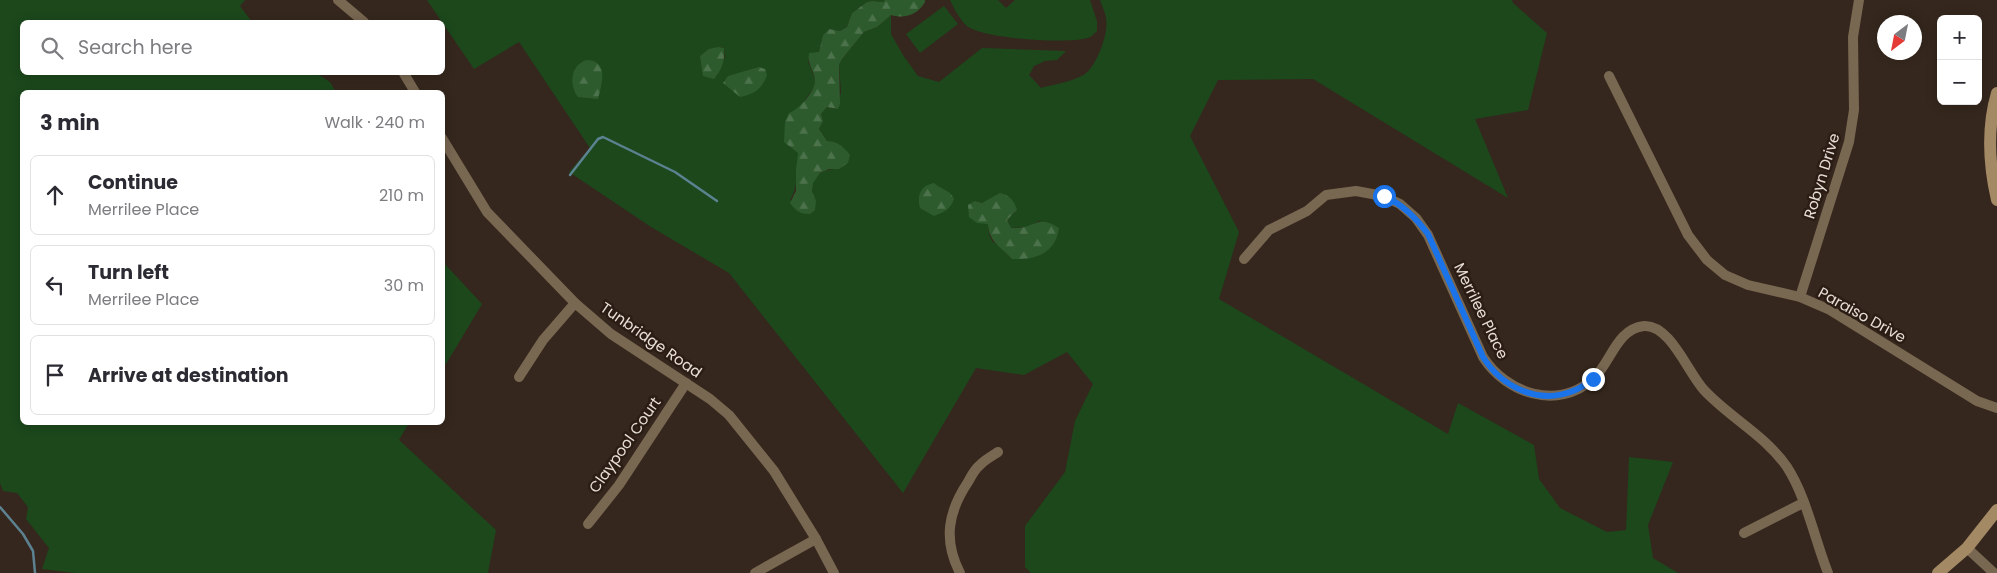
<!DOCTYPE html>
<meta charset="utf-8">
<style>
body{margin:0;font-family:Poppins,sans-serif;background:#f7f7f7;color:#2b2b33}
.controls{position:absolute;right:15px;top:15px;display:grid;overflow:hidden;border-radius:8px;box-shadow:0 2px 12px #0003}
.controls button{width:45px;height:45px;display:grid;place-items:center;padding:0;border:0;border-bottom:1px solid #e1e1e2;background:#fff;color:#2b2b33;font:25px sans-serif}
.compass{position:absolute;left:1877px;top:15px;width:45px;height:45px;border-radius:50%;background:#fff;box-shadow:0 2px 12px #0003;rotate:212deg}
.stop{position:absolute;width:15px;height:15px;margin:-11px;border:4px solid #1a73e8;border-radius:50%;background:#fff}
.stop.end{background:#1a73e8;border-color:#fff;box-shadow:0 1px 5px #0008}
.list{margin:0;padding:0;list-style:none}
h2{display:flex;justify-content:space-between;align-items:center;height:65px;margin:0;padding:0 20px;font-size:21px}
h2 small{font-size:16px;font-weight:400;color:#7c7c81}
.list li{display:grid;grid-template-columns:32px 1fr auto;gap:15px;align-items:center;box-sizing:border-box;height:80px;margin:0 10px 10px;padding:0 10px;border:1px solid #e1e1e2;border-radius:8px}
.list b{display:block;font-size:19px;white-space:nowrap}
.list p{margin:0;font-size:16px;white-space:nowrap;color:#7c7c81}
.list em{font-size:16px;font-style:normal;color:#7c7c81}
.icon{flex:none;width:28px;height:28px;fill:none;stroke:currentColor;stroke-width:2;stroke-linecap:round;stroke-linejoin:round}
.map{position:relative;flex:none;width:1997px;height:573px;overflow:hidden}
.search{position:absolute;background:#fff;box-shadow:0 2px 12px #0003;left:20px;top:20px;width:425px;height:55px;display:flex;align-items:center;gap:12px;box-sizing:border-box;padding:0 18px;border-radius:8px;color:#7c7c81;font-size:19px}
.panel{position:absolute;background:#fff;box-shadow:0 2px 12px #0003;left:20px;top:90px;width:425px;height:335px;border-radius:8px}
.map>svg:first-child{display:block}
.green{fill:#1c481c;fill-rule:evenodd}
.forest{fill:url(#forest-firs)}
.lines{fill:none;stroke-linecap:round;stroke-linejoin:round}
.stream{stroke:#5c8291;stroke-width:2.5}
.street{stroke:#786751;stroke-width:10}
.secondary{stroke:#a48965;stroke-width:12}
.route{stroke:#1a73e8;stroke-width:6}
.labels{text-anchor:middle;stroke-width:5;stroke-linejoin:round;paint-order:stroke}
.street-label{font-size:15px;fill:#e8ded8;stroke:#2b1d14}
</style>
<div class="map">
<svg width="1997" height="573" viewBox="0 0 1997 573">
<defs>
<pattern id="forest-firs" width="22" height="20" patternUnits="userSpaceOnUse" patternTransform="scale(1.25)"><rect width="22" height="20" fill="#2e5b2e"/><path d="M5 1l3.5 6h-7zM16 11l3.5 6h-7z" fill="#4c724c"/></pattern>
</defs>
<rect width="100%" height="100%" fill="#35271d"/>
<g class="green">
<path d="M0 0H245L240 6 252 22H22V72L316 73 330 82 336 92H22V422L409 423 399 440 496 530 488 573H75L42 569 49 548 26 519 28 507 17 493 3 491 0 483Z"/>
<path d="M427 0H885L883 2 872 1 867 2 852 13 847 27 840 31 829 29 823 35 819 52 808 61 815 79V86L802 104 795 111 790 147 799 153C796 169 799 187 790 200L815 210C816 201 813 197 812 189 812 174 826 168 839 169L827 141 819 129 823 121 821 114 827 107 837 109 841 92 839 65 842 59 864 32 877 27 891 15V34L903 55 918 76 939 82 982 48 1066 51 1057 60 1045 61 1034 66 1029 75 1041 88C1055 84 1072 82 1085 74 1097 65 1109 33 1106 18 1105 12 1102 6 1100 0H1512L1513 3 1547 33 1528 110 1475 119 1508 198 1313 79 1218 80 1190 136 1239 232 1219 299 1448 434 1458 403 1534 445 1539 479 1560 508 1607 532 1626 530 1629 457 1673 462 1648 525 1653 558 1678 573H1031L1025 567V526L1065 472 1075 421 1093 384 1067 352 1024 375 976 368 903 493 729 273 651 227 569 172 590 148 519 42 474 69ZM718 47 724 48 725 58 702 65 700 56ZM991 199 1017 210 1007 220 1011 228 1028 227 1041 220 1012 259 999 246 992 241 989 234 988 224 975 201 982 203Z"/>
<path d="M950 0H998L1006 8 1015 0H1090L1097 21V31C1094 34 1091 37 1088 38 1068 44 983 39 967 26 959 19 954 8 950 0Z"/>
<path d="M944 6 958 24 920 53 906 34Z"/>
<path d="M443 262 482 304 443 369Z"/>
</g>
<g class="forest">
<path d="M885 0H925V2C917 15 905 19 891 15L877 27 864 32 842 59 839 65 840 104 838 109 827 107 821 114 823 121 819 129 827 141C838 142 843 146 850 155L848 163 839 169H829L820 173 813 183 812 191 816 201 815 210 810 214C800 214 796 211 790 203L796 191V170L798 153 784 142 785 122 789 113C798 110 816 91 815 80 814 70 807 64 809 53L819 52 823 35 829 29 840 31 847 27 852 13 867 2 872 1 883 2Z"/>
<path d="M718 47 724 48C725 61 722 69 714 79L703 76 700 56 709 49Z"/>
<path d="M587 60C609 61 602 84 598 99L578 97C569 85 570 65 587 60Z"/>
<path d="M759 67 765 69 767 75C762 89 755 94 740 97L723 83 728 76Z"/>
<path d="M934 183C941 190 950 189 954 199 950 210 944 212 934 216L920 208C917 195 920 186 934 183Z"/>
<path d="M1000 193C1010 195 1014 201 1017 210L1007 220 1011 228C1036 230 1035 213 1059 228 1055 254 1036 260 1012 259 1000 246 989 242 988 224L977 223 969 217 968 205 975 201 982 203Z"/>
</g>
<g class="lines">
<g class="stream">
<path d="M570 175 598 139 603 137 675 172 717 201"/>
<path d="M0 507 23 534 33 551 35 573"/>
</g>
<g class="street">
<path d="M338 0 364 22"/>
<path d="M403 72 415 92"/>
<path d="M1609 76 1688 235 1707 260 1725 275 1748 285 1800 297 1830 310 1977 401 1997 408"/>
<path d="M442 138 487 212 575 303 611 334 710 399 729 415 774 471 816 539 834 573"/>
<path d="M1244 259 1269 230 1307 211 1326 195 1356 191 1383 196 1400 204 1416 218 1428 235 1483 357C1506 393 1557 411 1593 379 1611 363 1616 329 1644 326 1670 324 1688 373 1704 390 1730 418 1765 435 1787 467 1806 496 1815 540 1828 573"/>
<path d="M1800 297 1849 142 1854 110 1853 37 1859 0"/>
<path d="M519 377 543 340 575 303"/>
<path d="M588 524 619 485 686 383"/>
<path d="M1744 533 1803 503"/>
<path d="M1967 548 1994 573"/>
<path d="M755 573 816 539"/>
<path d="M960 573C943 540 948 512 968 482 971 477 974 470 979 466 984 460 992 456 998 452"/>
</g>
<g class="secondary">
<path d="M1997 93C1987 127 1989 165 1997 200"/>
<path d="M1938 573 1967 548 1997 510"/>
</g>
</g>
<g class="lines">
<path class="route" d="M1384 196C1403 205 1415 217 1428 234L1483 357C1502 387 1538 405 1573 391 1580 389 1587 383 1593 379"/>
</g>
<g class="labels">
<g class="street-label">
<text transform="translate(1822 176) rotate(-73)" y="5">Robyn Drive</text>
<text transform="translate(1481 311) rotate(64)" y="5">Merrilee Place</text>
<text transform="translate(1862 315) rotate(29)" y="5">Paraiso Drive</text>
<text transform="translate(651 340) rotate(35)" y="5">Tunbridge Road</text>
<text transform="translate(625 445) rotate(-55)" y="5">Claypool Court</text>
</g>
</g>
</svg>
<div class="controls">
<button>+</button>
<button>−</button>
</div>
<svg class="compass" viewBox="-18 -18 36 36"><path d="M0-13l5 13h-10z" fill="#e53935"/><path d="M0 13l5-13h-10z" fill="#7c7c81"/></svg>
<div class="stop" style="left:1384px;top:196px"></div>
<div class="stop end" style="left:1593px;top:379px"></div>
<div class="search"><svg class="icon" aria-label="search" viewBox="0 0 24 24"><circle cx="10" cy="10" r="6"/><path d="M15 15l6 6"/></svg>Search here</div>
<section class="panel">
<h2>3 min<small>Walk · 240 m</small></h2>
<ul class="list">
<li><svg class="icon" aria-label="ahead" viewBox="0 0 24 24"><path d="M12 20V5M6 11l6-6 6 6"/></svg><div><b>Continue</b><p>Merrilee Place</p></div><em>210 m</em></li>
<li><svg class="icon" aria-label="left" viewBox="0 0 24 24"><path d="M17 20v-9H6M10 6l-5 5 5 5"/></svg><div><b>Turn left</b><p>Merrilee Place</p></div><em>30 m</em></li>
<li><svg class="icon" aria-label="arrive" viewBox="0 0 24 24"><path d="M6 21V4h12l-3 4 3 4H6"/></svg><div><b>Arrive at destination</b></div></li>
</ul>
</section>
</div>
